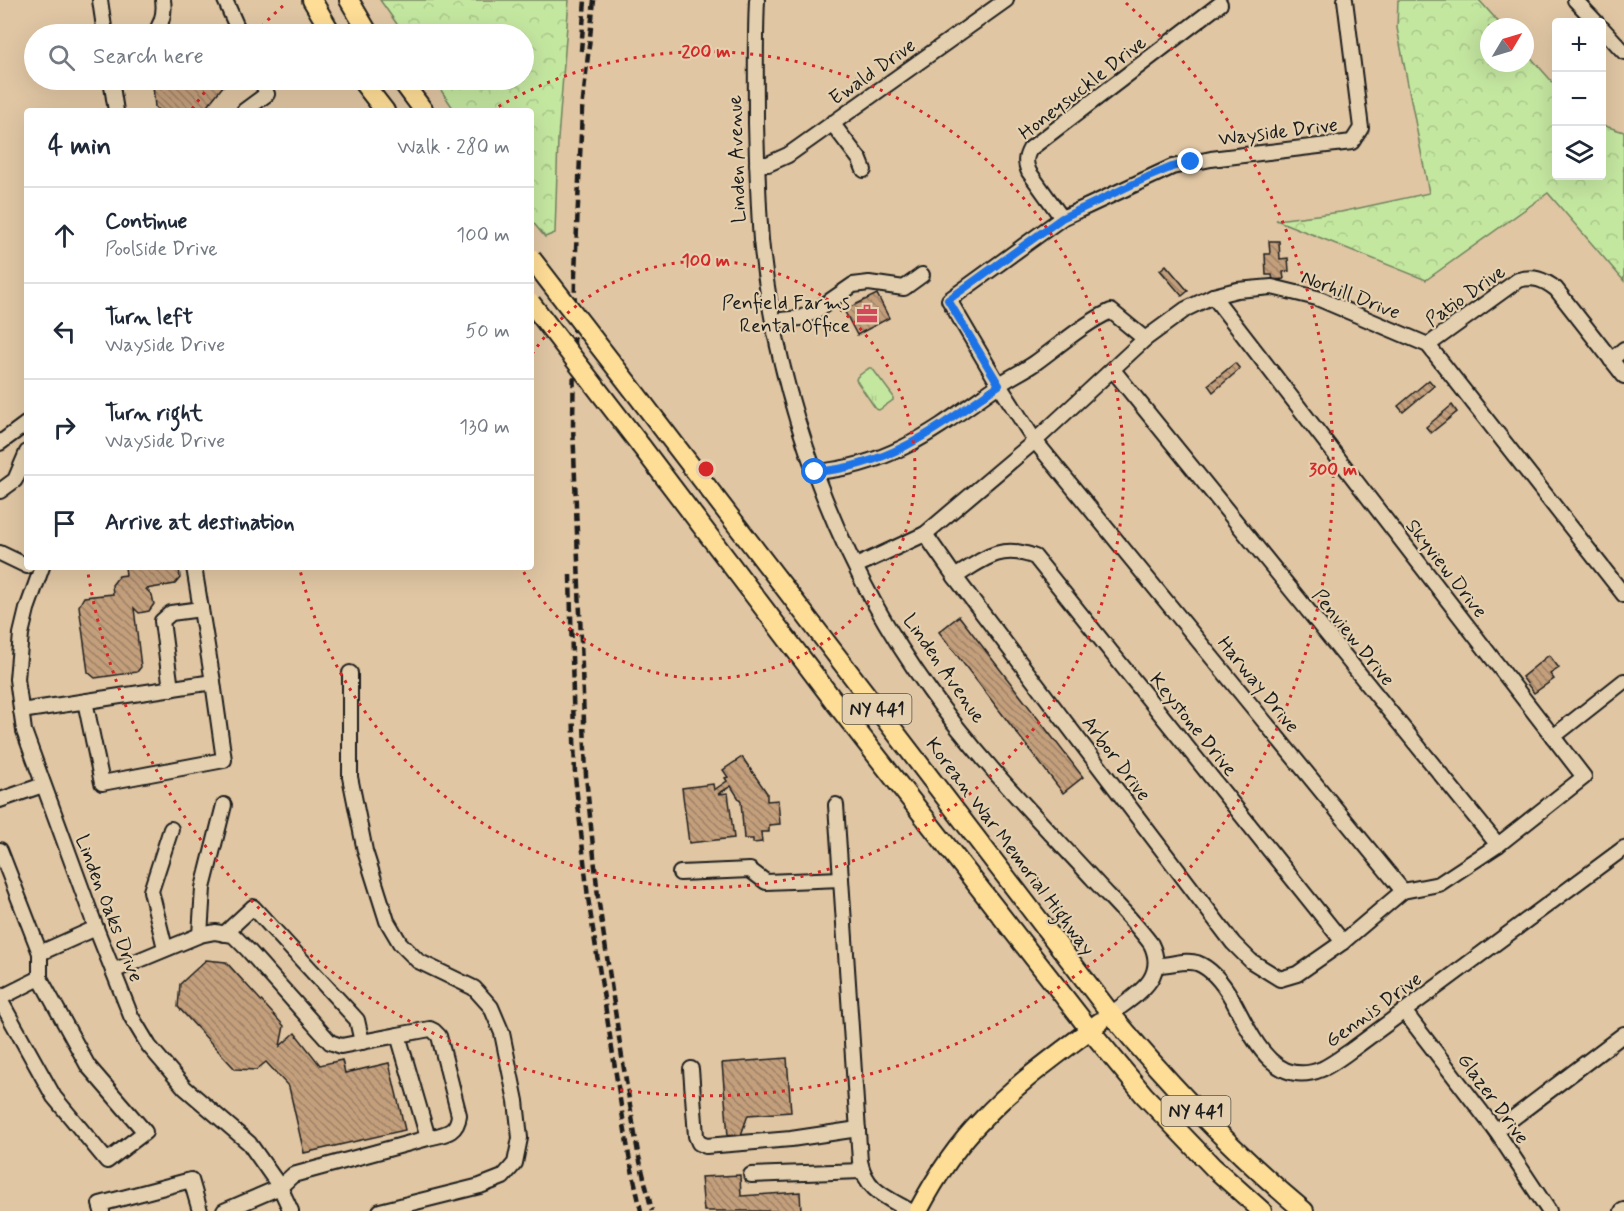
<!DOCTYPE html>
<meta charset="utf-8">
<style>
body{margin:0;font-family:Mynerve,sans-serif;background:#f6f6f7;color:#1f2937}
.controls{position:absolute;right:18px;top:18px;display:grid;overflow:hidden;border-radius:6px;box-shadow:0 6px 24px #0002}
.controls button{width:54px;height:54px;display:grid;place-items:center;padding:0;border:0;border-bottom:2px solid #e0e1e3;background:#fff;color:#1f2937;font:30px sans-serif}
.compass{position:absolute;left:1480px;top:18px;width:54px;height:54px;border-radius:50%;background:#fff;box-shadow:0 6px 24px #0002;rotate:52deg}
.stop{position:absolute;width:18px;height:18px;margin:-14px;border:4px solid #1a73e8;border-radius:50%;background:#fff}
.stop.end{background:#1a73e8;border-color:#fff;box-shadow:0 2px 6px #0008}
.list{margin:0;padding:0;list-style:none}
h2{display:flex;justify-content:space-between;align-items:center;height:78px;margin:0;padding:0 24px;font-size:26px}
h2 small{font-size:20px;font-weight:400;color:#747a83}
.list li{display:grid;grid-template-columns:39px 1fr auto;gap:18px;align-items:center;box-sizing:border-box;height:96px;padding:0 24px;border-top:2px solid #e0e1e3}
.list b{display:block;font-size:22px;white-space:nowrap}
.list p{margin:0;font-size:20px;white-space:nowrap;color:#747a83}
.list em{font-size:20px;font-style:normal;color:#747a83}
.icon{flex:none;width:33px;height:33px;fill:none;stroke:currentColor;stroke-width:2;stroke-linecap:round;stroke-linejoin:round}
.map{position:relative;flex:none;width:1624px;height:1211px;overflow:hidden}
.search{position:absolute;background:#fff;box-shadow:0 6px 24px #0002;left:24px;top:24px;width:510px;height:66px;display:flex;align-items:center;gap:15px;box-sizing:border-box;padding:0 21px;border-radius:33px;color:#747a83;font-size:22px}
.panel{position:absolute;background:#fff;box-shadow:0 6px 24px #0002;left:24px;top:108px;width:510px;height:462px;border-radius:6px}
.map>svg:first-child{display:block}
.forest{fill:url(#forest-crowns);stroke:#70825e;stroke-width:1.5}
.park{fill:url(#park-tufts);stroke:#70825e;stroke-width:1.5}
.building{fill:url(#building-back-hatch);stroke:#1c1c1c;stroke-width:1.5}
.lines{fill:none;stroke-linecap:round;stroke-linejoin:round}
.minor-casing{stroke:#1c1c1c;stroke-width:18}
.major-casing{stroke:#1c1c1c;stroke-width:22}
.minor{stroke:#e4d0af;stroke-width:14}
.major{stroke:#fedd96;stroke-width:18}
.rail{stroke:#1c1c1c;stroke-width:4.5;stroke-dasharray:9 4.5;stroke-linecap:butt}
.major-bridge-casing{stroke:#1c1c1c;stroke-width:22;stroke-linecap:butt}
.major-bridge{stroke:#fedd96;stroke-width:18}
.route{stroke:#1a73e8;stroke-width:8}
.ring{fill:none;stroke:#d62828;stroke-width:3;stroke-dasharray:3 6}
.labels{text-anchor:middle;stroke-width:4.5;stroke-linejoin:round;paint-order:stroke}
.shield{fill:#e4d0af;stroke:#585248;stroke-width:1.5}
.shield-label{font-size:18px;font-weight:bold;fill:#1c1c1c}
.street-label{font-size:20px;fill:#1c1c1c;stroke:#e4d0af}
.poi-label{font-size:20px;fill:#1c1c1c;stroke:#e4d0af;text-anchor:end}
.centre{fill:#d62828;stroke:#e4d0af;stroke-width:3}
.ring-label{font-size:18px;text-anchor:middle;font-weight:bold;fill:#d62828;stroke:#e4d0af;stroke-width:4.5;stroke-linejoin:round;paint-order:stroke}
</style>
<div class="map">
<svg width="1624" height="1211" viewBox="0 0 1624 1211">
<defs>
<pattern id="forest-crowns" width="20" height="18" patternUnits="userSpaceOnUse" patternTransform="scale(1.5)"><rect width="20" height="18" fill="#c4e7a0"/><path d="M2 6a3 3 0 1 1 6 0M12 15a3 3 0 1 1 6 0" fill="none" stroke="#a8c689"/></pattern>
<pattern id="park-tufts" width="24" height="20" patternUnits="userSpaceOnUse" patternTransform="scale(1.5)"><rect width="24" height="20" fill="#c4e7a0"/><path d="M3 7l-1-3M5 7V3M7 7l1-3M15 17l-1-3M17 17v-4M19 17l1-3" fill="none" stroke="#a8c689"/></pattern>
<pattern id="building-back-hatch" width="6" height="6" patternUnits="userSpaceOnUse" patternTransform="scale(1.5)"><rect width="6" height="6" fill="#c39f7c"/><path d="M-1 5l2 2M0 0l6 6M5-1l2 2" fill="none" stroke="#9e8165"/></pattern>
</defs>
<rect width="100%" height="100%" fill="#e0c6a3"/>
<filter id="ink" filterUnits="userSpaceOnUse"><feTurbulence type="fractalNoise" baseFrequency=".0167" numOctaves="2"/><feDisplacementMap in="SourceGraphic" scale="12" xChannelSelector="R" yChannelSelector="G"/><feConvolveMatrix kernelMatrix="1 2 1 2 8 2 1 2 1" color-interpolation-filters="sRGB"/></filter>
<g filter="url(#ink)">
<g class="forest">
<path d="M380 0H569L558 139 555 233 545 237 531 220V111H455L434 80H524V34H404Z"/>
<path d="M1398 0H1479L1503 27H1489V63H1525V51L1556 86V176H1602V125L1624 132V281L1548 193 1426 280 1276 220 1341 212 1429 193 1397 28Z"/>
</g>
<path class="park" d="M869 368H872L893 396V400L879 410 876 409 856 380 857 377Z"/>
<g class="building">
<path d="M159 80H228L204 110 159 111 155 107 153 86Z"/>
<path d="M1269 241H1279L1280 259 1288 258 1289 271 1283 272 1284 279 1273 280 1272 275H1266L1265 254H1270Z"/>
<path d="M1166 265 1188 291 1182 296 1160 270Z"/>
<path d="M877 294 889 318 857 335 844 310Z"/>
<path d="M1235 363 1240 369 1213 392 1208 385Z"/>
<path d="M1429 380 1434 386 1403 412 1398 406Z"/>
<path d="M1452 405 1457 412 1431 433 1426 427Z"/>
<path d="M125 567H179L180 578 175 584 146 589 152 595 154 604 149 611 139 613 134 608 141 667 137 672 95 678 88 672 79 606 84 597 113 594 112 585 119 576 126 575Z"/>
<path d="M959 616 1083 777 1063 793 939 632Z"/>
<path d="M1549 655 1559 668 1550 674 1554 679 1534 693 1522 677Z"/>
<path d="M742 757 767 793V801L778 800 780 824 769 825V832H761L762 842 753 843V839H744L741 802 731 786 718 794 728 793 734 838 689 843 682 788 713 784 714 790 727 781 725 778 728 777 723 770Z"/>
<path d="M206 960 226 962 284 1026 280 1046 295 1033 320 1065 342 1060 345 1073 389 1063 405 1130 304 1153 289 1087 266 1062 256 1070 235 1069 178 1007 180 984Z"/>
<path d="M787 1058 791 1112 748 1115 741 1135 728 1136 722 1063Z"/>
<path d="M740 1175 741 1196 800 1192 801 1211H704L701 1177Z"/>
</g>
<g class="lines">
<defs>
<g id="minor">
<path d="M100 0 105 34"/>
<path d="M225 0 240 34"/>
<path d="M757 0C755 41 756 82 756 123 757 162 758 201 761 240 777 399 836 561 930 691 978 759 1038 819 1094 880 1113 901 1134 921 1151 944 1168 979 1135 995 1111 1014"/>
<path d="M1345 0 1361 128 1352 142 1211 159 1172 167 1062 218 949 300 999 385 1035 441 1403 891"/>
<path d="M1575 0 1596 22"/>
<path d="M1602 28 1624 52"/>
<path d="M154 34C162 24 165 13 163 0"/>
<path d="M111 80 116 111"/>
<path d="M244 111 267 94 261 80"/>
<path d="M832 123 860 160 864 170"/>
<path d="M757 164H768L788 155 1006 0"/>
<path d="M1062 218 1029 172C1025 163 1025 158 1030 149L1220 4"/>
<path d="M773 321 800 318 814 312 853 285 869 283 904 288 922 275"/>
<path d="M1428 345 1518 280C1534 276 1543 279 1556 289L1624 376"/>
<path d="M1611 360 1624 349"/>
<path d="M1113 370 1498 845"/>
<path d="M0 443 27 423"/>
<path d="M815 472C891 466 936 429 996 387 1008 378 1022 372 1035 363 1060 345 1083 324 1111 311L1145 339"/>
<path d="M0 491 15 480 27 452"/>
<path d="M925 534 955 577 1233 943 1251 961 1280 979 1297 974 1343 942 1403 891 1439 884 1498 845 1584 777 1213 296"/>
<path d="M0 553 27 566"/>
<path d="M856 566 925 534 1035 441 1145 339 1186 309 1213 296 1237 290 1272 287 1317 298 1428 345 1624 595"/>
<path d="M42 567 27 609 21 634 17 679 24 731 96 928 131 1016 149 1046 185 1088 249 1143 280 1187 291 1211"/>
<path d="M194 567 213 682"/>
<path d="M955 577C983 559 1001 543 1035 557L1343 942"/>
<path d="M350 673V777L365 851 387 921 400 943 418 961 474 988 491 1007 502 1033 516 1101 520 1138 515 1163 503 1177 480 1186 380 1211"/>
<path d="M171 689 162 621 171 613 201 609"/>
<path d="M21 711 213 682 224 760 102 783 85 701"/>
<path d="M1553 737 1624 681"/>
<path d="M0 800 43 785"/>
<path d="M836 805 860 1161C866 1191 886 1197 910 1211"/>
<path d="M0 850 40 953 96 928"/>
<path d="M680 873 750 870 766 882 841 879"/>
<path d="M224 934 253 907 357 1020 362 1042"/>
<path d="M200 935 203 888 224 805"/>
<path d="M165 948 151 891 171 829"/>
<path d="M1156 965C1169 966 1185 959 1197 963 1213 969 1224 985 1232 999 1251 1033 1272 1090 1322 1069 1333 1064 1343 1056 1353 1049L1624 848"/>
<path d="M113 971 200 935 215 932 233 935 248 950 330 1042 341 1046 398 1035 428 1138 293 1175 280 1187 224 1211"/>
<path d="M0 998 40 978"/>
<path d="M0 1000 54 1097 107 1161 145 1132 88 1066 40 978V953"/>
<path d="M1404 1011 1496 1131 1549 1211"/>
<path d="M398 1035 430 1029 434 1031 439 1036 459 1115C457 1134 444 1134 428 1138"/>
<path d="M691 1069 696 1136 699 1143 706 1146 791 1139 858 1129"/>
<path d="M1496 1131 1624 1034"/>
<path d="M751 1175 862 1171"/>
<path d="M102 1211 100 1204 191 1180 200 1211"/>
<path d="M1622 1211 1624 1210"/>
</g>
<g id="major">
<path d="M312 0 332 34"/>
<path d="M349 0 369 34"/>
<path d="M361 80 385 111"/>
<path d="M401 80 424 111"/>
<path d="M643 403 1111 1014C1170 1085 1233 1152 1304 1211"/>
<path d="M641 446 837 705 1090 1030 1144 1095 1213 1167 1262 1211"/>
<path d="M918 1211C935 1179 956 1146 982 1120 1016 1083 1060 1053 1100 1022"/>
</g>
</defs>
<use href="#minor" class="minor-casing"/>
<use href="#major" class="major-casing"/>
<use href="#minor" class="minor"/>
<use href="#major" class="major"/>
<g class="rail">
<path d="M594 0 582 110 575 274 573 425 586 776 598 897 621 1051 638 1153 652 1211"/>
<path d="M581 51 585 0"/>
<path d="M570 575 575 776 588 898 629 1156 641 1211"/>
</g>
<defs>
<g id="major-bridge">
<path d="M531 258 643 403"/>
<path d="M531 303 641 446"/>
</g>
</defs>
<use href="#major-bridge" class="major-bridge-casing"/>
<use href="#major-bridge" class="major-bridge"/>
</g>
</g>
<g class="lines" filter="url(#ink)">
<path class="route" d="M815 472C891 466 939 427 999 385L948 300 1062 218 1148 177 1172 167 1191 162"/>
</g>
<g class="ring">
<path d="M532 354A209 209 0 1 1 521 567"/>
<path d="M491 111A418 418 0 1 1 300 570"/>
<path d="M192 109A627 627 0 0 1 212 83M255 33A627 627 0 0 1 286 3M1126 3A627 627 0 1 1 87 567"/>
</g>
<defs>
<symbol id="office-bare" viewBox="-9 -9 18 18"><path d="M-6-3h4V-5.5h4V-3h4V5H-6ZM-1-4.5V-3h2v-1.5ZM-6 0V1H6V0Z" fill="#d1495b" stroke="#e4d0af" stroke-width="2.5" paint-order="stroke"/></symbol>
</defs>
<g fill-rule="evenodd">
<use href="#office-bare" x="852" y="299" width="30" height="30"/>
</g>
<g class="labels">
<g class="shield">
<rect x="842.5" y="694" width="69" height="30" rx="4.5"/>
<rect x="1161.5" y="1096" width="69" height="30" rx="4.5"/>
</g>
<g class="shield-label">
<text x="877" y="715">NY 441</text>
<text x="1196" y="1117">NY 441</text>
</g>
<g class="street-label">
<text transform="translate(872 71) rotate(-35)" y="7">Ewald Drive</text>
<text transform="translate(1082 87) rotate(-38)" y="7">Honeysuckle Drive</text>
<text transform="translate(1278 131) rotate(-7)" y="7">Wayside Drive</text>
<text transform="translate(736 159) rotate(-92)" y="7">Linden Avenue</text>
<text transform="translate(1351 294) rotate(21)" y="7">Norhill Drive</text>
<text transform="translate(1465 295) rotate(-35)" y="7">Patio Drive</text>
<text transform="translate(1447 568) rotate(52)" y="7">Skyview Drive</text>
<text transform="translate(1354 637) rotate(51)" y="7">Penview Drive</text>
<text transform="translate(945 668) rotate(55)" y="7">Linden Avenue</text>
<text transform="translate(1259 684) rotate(51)" y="7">Harway Drive</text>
<text transform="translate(1194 724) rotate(51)" y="7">Keystone Drive</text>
<text transform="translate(1117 758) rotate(53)" y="7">Arbor Drive</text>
<text transform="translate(1011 846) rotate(53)" y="7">Korean War Memorial Highway</text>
<text transform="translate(110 908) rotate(69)" y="7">Linden Oaks Drive</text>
<text transform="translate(1373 1009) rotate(-36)" y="7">Gennis Drive</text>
<text transform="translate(1494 1098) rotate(54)" y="7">Glazer Drive</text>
</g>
<g class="poi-label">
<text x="850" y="309">Penfield Farms<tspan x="850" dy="23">Rental Office</tspan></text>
</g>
</g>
<circle cx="706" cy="469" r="9" class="centre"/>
<g class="ring-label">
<text x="706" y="57">200 m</text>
<text x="706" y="266">100 m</text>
<text x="1333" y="475">300 m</text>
</g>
</svg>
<div class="controls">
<button>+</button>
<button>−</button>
<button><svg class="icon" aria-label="layers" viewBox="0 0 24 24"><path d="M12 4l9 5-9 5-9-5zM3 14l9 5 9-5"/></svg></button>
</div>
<svg class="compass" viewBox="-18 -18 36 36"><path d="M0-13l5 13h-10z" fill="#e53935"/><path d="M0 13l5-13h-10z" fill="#747a83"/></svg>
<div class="stop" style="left:815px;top:472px"></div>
<div class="stop end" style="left:1191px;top:162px"></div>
<div class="search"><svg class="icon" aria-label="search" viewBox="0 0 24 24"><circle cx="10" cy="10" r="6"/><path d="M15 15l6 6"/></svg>Search here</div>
<section class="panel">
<h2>4 min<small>Walk · 280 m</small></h2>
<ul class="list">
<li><svg class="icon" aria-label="ahead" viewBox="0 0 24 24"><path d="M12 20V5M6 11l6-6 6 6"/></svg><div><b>Continue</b><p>Poolside Drive</p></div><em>100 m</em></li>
<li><svg class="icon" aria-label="left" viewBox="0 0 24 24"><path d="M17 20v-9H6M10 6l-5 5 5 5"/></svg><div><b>Turn left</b><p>Wayside Drive</p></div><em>50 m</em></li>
<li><svg class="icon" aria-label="right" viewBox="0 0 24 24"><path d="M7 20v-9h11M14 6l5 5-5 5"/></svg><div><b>Turn right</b><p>Wayside Drive</p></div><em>130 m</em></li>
<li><svg class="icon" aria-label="arrive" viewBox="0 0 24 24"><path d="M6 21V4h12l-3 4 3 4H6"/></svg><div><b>Arrive at destination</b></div></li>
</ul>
</section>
</div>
